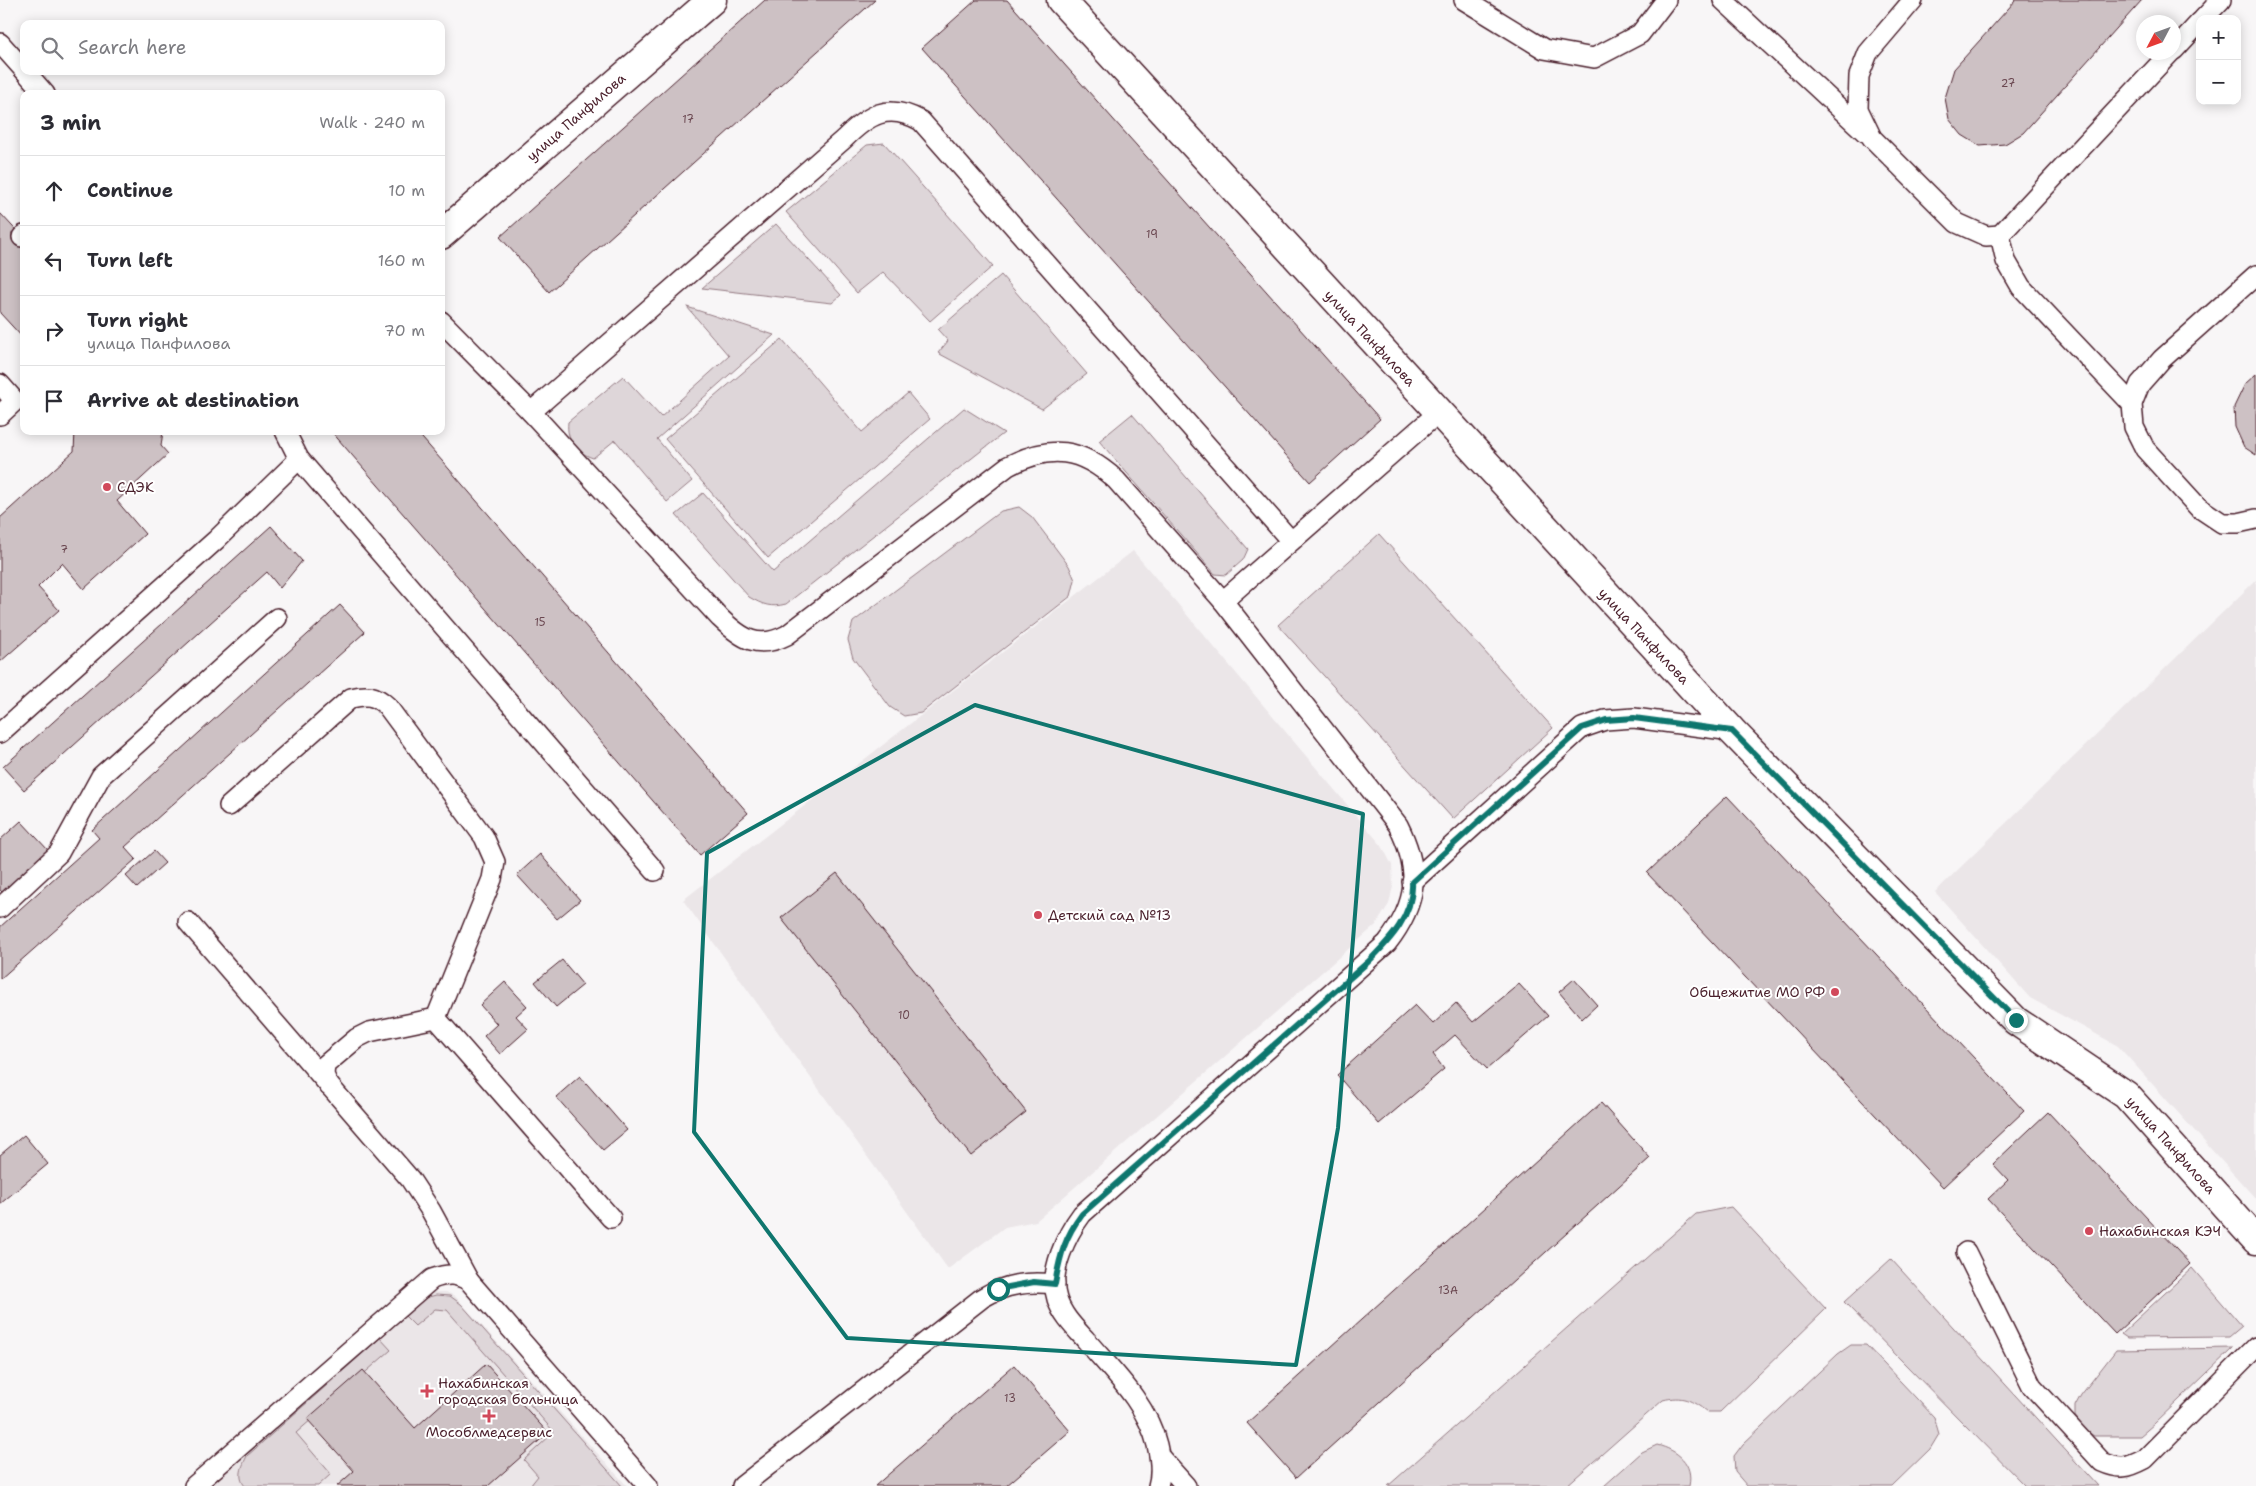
<!DOCTYPE html>
<meta charset="utf-8">
<style>
body{margin:0;font-family:"Shantell Sans",sans-serif;background:#f2f2f3;color:#2b2b33}
.controls{position:absolute;right:15px;top:15px;display:grid;overflow:hidden;border-radius:10px;box-shadow:0 2px 12px #0003}
.controls button{width:45px;height:45px;display:grid;place-items:center;padding:0;border:0;border-bottom:1px solid #e1e1e2;background:#fff;color:#2b2b33;font:25px sans-serif}
.compass{position:absolute;left:2136px;top:15px;width:45px;height:45px;border-radius:50%;background:#fff;box-shadow:0 2px 12px #0003;rotate:229deg}
.stop{position:absolute;width:15px;height:15px;margin:-11px;border:4px solid #0f766e;border-radius:50%;background:#fff}
.stop.end{background:#0f766e;border-color:#fff;box-shadow:0 1px 5px #0008}
.list{margin:0;padding:0;list-style:none}
h2{display:flex;justify-content:space-between;align-items:center;height:65px;margin:0;padding:0 20px;font-size:21px}
h2 small{font-size:16px;font-weight:400;color:#7c7c81}
.list li{display:grid;grid-template-columns:32px 1fr auto;gap:15px;align-items:center;box-sizing:border-box;height:70px;padding:0 20px;border-top:1px solid #e1e1e2}
.list b{display:block;font-size:19px;white-space:nowrap}
.list p{margin:0;font-size:16px;white-space:nowrap;color:#7c7c81}
.list em{font-size:16px;font-style:normal;color:#7c7c81}
.icon{flex:none;width:28px;height:28px;fill:none;stroke:currentColor;stroke-width:2;stroke-linecap:round;stroke-linejoin:round}
.map{position:relative;flex:none;width:2256px;height:1486px;overflow:hidden}
.search{position:absolute;background:#fff;box-shadow:0 2px 12px #0003;left:20px;top:20px;width:425px;height:55px;display:flex;align-items:center;gap:12px;box-sizing:border-box;padding:0 18px;border-radius:10px;color:#7c7c81;font-size:19px}
.panel{position:absolute;background:#fff;box-shadow:0 2px 12px #0003;left:20px;top:90px;width:425px;height:345px;border-radius:10px}
.map>svg:first-child{display:block}
.built{fill:#ebe6e8}
.green{fill:#ded6d9;stroke:#947a82}
.building{fill:#cdc1c4;stroke:#4a1f2b}
.lines{fill:none;stroke-linecap:round;stroke-linejoin:round}
.lane-casing{stroke:#4a1f2b;stroke-width:22}
.street-casing{stroke:#4a1f2b;stroke-width:31}
.lane{stroke:#fff;stroke-width:19}
.street{stroke:#fff;stroke-width:28}
.route{stroke:#0f766e;stroke-width:6}
.marked{fill:none;stroke:#0f766e;stroke-width:4;stroke-linejoin:round}
.poi-dot{fill:#d1495b;stroke:#fff;stroke-width:2}
.labels{text-anchor:middle;stroke-width:4;stroke-linejoin:round;paint-order:stroke}
.number-label{font-size:11px;fill:#6b4851}
.street-label{font-size:14px;fill:#4a1f2b;stroke:#fff}
.poi-label{font-size:14px;fill:#4a1f2b;stroke:#fff;text-anchor:start}
</style>
<div class="map">
<svg width="2256" height="1486" viewBox="0 0 2256 1486">
<rect width="100%" height="100%" fill="#f8f6f7"/>
<filter id="ink" filterUnits="userSpaceOnUse"><feTurbulence type="fractalNoise" baseFrequency=".02" numOctaves="2"/><feDisplacementMap in="SourceGraphic" scale="10" xChannelSelector="R" yChannelSelector="G"/><feConvolveMatrix kernelMatrix="1 2 1 2 8 2 1 2 1" color-interpolation-filters="sRGB"/></filter>
<g filter="url(#ink)">
<g class="built">
<path d="M1133 551 1382 846 1392 865 1393 886 1389 904 1376 925 1036 1221 1005 1227 948 1269 683 900Z"/>
<path d="M2256 580V1199L2118 1046 2030 998 1935 892Z"/>
<path d="M435 1292H446L455 1296 627 1486H204L424 1294Z"/>
</g>
<g class="green">
<path d="M884 143 993 266 930 321 883 272 857 293 786 212 867 145Z"/>
<path d="M776 224 841 295 832 303 702 288Z"/>
<path d="M1001 275 1087 374 1042 409 938 353 948 341 938 330Z"/>
<path d="M687 307 774 335 657 439 692 481 667 502 615 440 593 458C576 452 566 441 568 422L623 376 661 417 729 356Z"/>
<path d="M782 339 862 432 908 393 930 419 768 558 665 439Z"/>
<path d="M964 408 1004 433 786 604C771 608 763 605 749 597L676 515 703 493 773 572Z"/>
<path d="M1132 414 1248 549 1243 560 1226 575 1215 574 1099 441Z"/>
<path d="M1019 507 1032 517 1069 566 1075 580 1071 596 921 713 904 716 890 707 853 658 848 640 853 622 1001 511Z"/>
<path d="M1379 534 1553 728 1453 819 1278 625Z"/>
<path d="M1731 1207 1826 1309 1720 1412H1707C1692 1400 1682 1395 1663 1400L1566 1486H1388L1696 1214Z"/>
<path d="M1891 1259 2098 1486H2025L1844 1302Z"/>
<path d="M2192 1268 2242 1326 2229 1337 2127 1338 2121 1334Z"/>
<path d="M436 1295 450 1296 461 1304 622 1486H530L538 1476 524 1460 554 1432 447 1310 435 1309 415 1326 405 1316 425 1298Z"/>
<path d="M380 1338 391 1350 296 1433 331 1474 318 1486H245C237 1477 242 1466 247 1456Z"/>
<path d="M1851 1345H1866L1934 1417 1939 1434 1930 1449 1892 1486H1747L1735 1472 1734 1456 1743 1444 1838 1354Z"/>
<path d="M2233 1348 2154 1424 2140 1436H2094L2085 1430 2075 1416V1406L2081 1395 2116 1350Z"/>
<path d="M1657 1445C1677 1450 1694 1463 1689 1486H1604L1642 1452Z"/>
</g>
<g class="building">
<path d="M765 0H875L549 292 500 237Z"/>
<path d="M976 0H1007L1380 419 1310 482 922 48Z"/>
<path d="M2016 0H2142L2023 133 2005 144 1980 146 1962 135 1949 119 1945 98 1954 69Z"/>
<path d="M0 213 24 239V339L0 313Z"/>
<path d="M2256 374V455L2244 447 2235 427 2234 407 2245 384Z"/>
<path d="M75 431H163L161 446 168 454 117 501 145 534 84 589 62 563 38 587 59 610 0 662V518L74 451Z"/>
<path d="M331 431H416L748 813 700 855Z"/>
<path d="M271 526 302 561 280 588 267 572 24 790 3 767Z"/>
<path d="M340 605 365 632 125 847 136 859 0 979V927L99 838 92 830Z"/>
<path d="M1727 796 2024 1111 1943 1187 1647 873Z"/>
<path d="M21 821 49 851 3 893 0 890V840Z"/>
<path d="M154 851 165 863 137 888 126 876Z"/>
<path d="M540 854 580 900 557 919 517 875Z"/>
<path d="M837 873 1026 1112 971 1156 781 918Z"/>
<path d="M562 960 583 985 556 1007 535 982Z"/>
<path d="M1574 979 1597 1005 1582 1019 1559 992Z"/>
<path d="M505 982 527 1006 516 1016 528 1029 500 1054 484 1036 497 1024 480 1005Z"/>
<path d="M1519 984 1548 1016 1487 1069 1455 1035 1433 1054 1444 1069 1379 1124 1337 1075 1415 1005 1433 1024 1456 1003 1473 1022Z"/>
<path d="M580 1076 627 1130 603 1150 556 1097Z"/>
<path d="M1601 1103 1650 1158 1296 1478 1247 1423Z"/>
<path d="M2048 1112 2190 1264 2115 1334 1988 1199 2008 1180 1993 1164Z"/>
<path d="M24 1135 48 1164 0 1204V1155Z"/>
<path d="M486 1364 548 1433 488 1486H337L354 1471 307 1419 363 1370 415 1428Z"/>
<path d="M1014 1365 1070 1431 1006 1486H875Z"/>
</g>
<g class="lines">
<defs>
<g id="lane">
<path d="M1464 0 1544 49 1594 58 1640 34 1666 0"/>
<path d="M1723 0 1865 132"/>
<path d="M1913 0 1868 53 1859 76 1858 109 1872 138 1957 223 1986 236 2000 235 2006 261 2021 287 2132 404"/>
<path d="M2203 19 2221 0"/>
<path d="M0 43 24 70"/>
<path d="M2174 50 2200 22"/>
<path d="M25 71 45 94"/>
<path d="M2000 235 2171 52"/>
<path d="M22 237 24 235"/>
<path d="M2256 275 2162 359 2140 384 2132 404 2134 427 2145 449 2198 507 2222 523H2238L2256 519"/>
<path d="M441 321 531 412 720 618C742 639 758 650 787 635L1008 466C1051 444 1081 448 1116 480L1223 601 1398 825C1421 871 1418 903 1387 943L1082 1214C1067 1234 1048 1272 1057 1299 1062 1315 1074 1327 1085 1339 1112 1371 1147 1403 1157 1445 1160 1458 1162 1473 1158 1486"/>
<path d="M0 384 15 401 0 415"/>
<path d="M531 412 844 139C868 115 888 102 921 121L1291 541"/>
<path d="M285 431 299 459 655 871"/>
<path d="M1223 601 1439 412"/>
<path d="M0 733 216 540 299 459"/>
<path d="M229 806 351 698C367 694 375 695 387 706L484 837 495 862 492 879 436 1018"/>
<path d="M1412 882 1582 728 1605 720 1634 718 1732 731"/>
<path d="M0 908 59 853 101 776 277 618"/>
<path d="M188 922 410 1179 431 1211 469 1281"/>
<path d="M329 1086 324 1075 325 1065 357 1038 369 1032 436 1018 611 1218"/>
<path d="M1966 1252 2032 1386 2102 1462C2120 1470 2128 1468 2145 1459L2256 1347"/>
<path d="M1160 1457 1186 1486"/>
<path d="M194 1486 432 1279C447 1274 455 1273 469 1281L648 1486"/>
<path d="M742 1486 982 1298C1005 1284 1028 1281 1055 1284"/>
</g>
<g id="street">
<path d="M1061 0 1732 731 2016 1021 2126 1095 2256 1240"/>
<path d="M441 235 712 0"/>
</g>
</defs>
<use href="#lane" class="lane-casing"/>
<use href="#street" class="street-casing"/>
<use href="#lane" class="lane"/>
<use href="#street" class="street"/>
</g>
</g>
<g class="lines" filter="url(#ink)">
<path class="route" d="M998 1289 1034 1282 1055 1284C1060 1255 1065 1237 1082 1214L1368 962C1390 940 1414 915 1412 882L1582 728 1606 720 1634 718 1732 731 2016 1020"/>
</g>
<path class="marked" d="M975 705 1363 814 1338 1128 1296 1365 847 1338 694 1132 707 853Z"/>
<g class="poi-dot">
<circle cx="107" cy="487" r="5"/>
<circle cx="1038" cy="915" r="5"/>
<circle cx="1835" cy="992" r="5"/>
<circle cx="2089" cy="1231" r="5"/>
<path d="M424.5 1383.5h5v5h5v5h-5v5h-5v-5h-5v-5h5z"/>
<path d="M486.5 1408.5h5v5h5v5h-5v5h-5v-5h-5v-5h5z"/>
</g>
<g class="labels">
<g class="number-label">
<text x="2008" y="87">27</text>
<text x="688" y="123">17</text>
<text x="1152" y="238">19</text>
<text x="64" y="553">7</text>
<text x="540" y="626">15</text>
<text x="904" y="1019">10</text>
<text x="1448" y="1294">13А</text>
<text x="1010" y="1402">13</text>
</g>
<g class="street-label">
<text transform="translate(576 117) rotate(-41)" y="5">улица Панфилова</text>
<text transform="translate(1370 338) rotate(47)" y="5">улица Панфилова</text>
<text transform="translate(1644 636) rotate(47)" y="5">улица Панфилова</text>
<text transform="translate(2171 1145) rotate(48)" y="5">улица Панфилова</text>
</g>
<g class="poi-label">
<text x="117" y="492">СДЭК</text>
<text x="1048" y="920">Детский сад №13</text>
<text x="1825" y="997" text-anchor="end">Общежитие МО РФ</text>
<text x="2099" y="1236">Нахабинская КЭЧ</text>
<text x="438" y="1388">Нахабинская<tspan x="438" dy="16">городская больница</tspan></text>
<text x="489" y="1437" text-anchor="middle">Мособлмедсервис</text>
</g>
</g>
</svg>
<div class="controls">
<button>+</button>
<button>−</button>
</div>
<svg class="compass" viewBox="-18 -18 36 36"><path d="M0-13l5 13h-10z" fill="#e53935"/><path d="M0 13l5-13h-10z" fill="#7c7c81"/></svg>
<div class="stop" style="left:998px;top:1289px"></div>
<div class="stop end" style="left:2016px;top:1020px"></div>
<div class="search"><svg class="icon" aria-label="search" viewBox="0 0 24 24"><circle cx="10" cy="10" r="6"/><path d="M15 15l6 6"/></svg>Search here</div>
<section class="panel">
<h2>3 min<small>Walk · 240 m</small></h2>
<ul class="list">
<li><svg class="icon" aria-label="ahead" viewBox="0 0 24 24"><path d="M12 20V5M6 11l6-6 6 6"/></svg><div><b>Continue</b></div><em>10 m</em></li>
<li><svg class="icon" aria-label="left" viewBox="0 0 24 24"><path d="M17 20v-9H6M10 6l-5 5 5 5"/></svg><div><b>Turn left</b></div><em>160 m</em></li>
<li><svg class="icon" aria-label="right" viewBox="0 0 24 24"><path d="M7 20v-9h11M14 6l5 5-5 5"/></svg><div><b>Turn right</b><p>улица Панфилова</p></div><em>70 m</em></li>
<li><svg class="icon" aria-label="arrive" viewBox="0 0 24 24"><path d="M6 21V4h12l-3 4 3 4H6"/></svg><div><b>Arrive at destination</b></div></li>
</ul>
</section>
</div>
